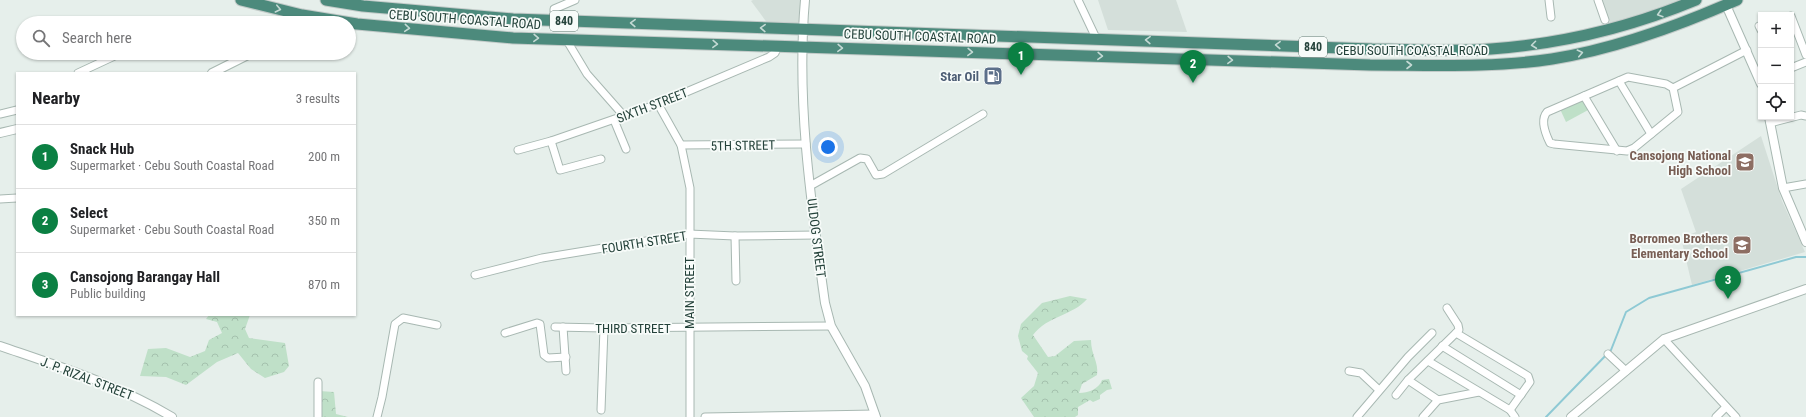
<!DOCTYPE html>
<meta charset="utf-8">
<style>
body{margin:0;font-family:"Roboto Condensed",sans-serif;background:#f2f2f2;color:#202124}
.controls{position:absolute;right:12px;top:12px;display:grid;overflow:hidden;border-radius:0px;box-shadow:0 1px 3px #0004}
.controls button{width:36px;height:36px;display:grid;place-items:center;padding:0;border:0;border-bottom:1px solid #e0e0e0;background:#fff;color:#202124;font:20px sans-serif}
.you{position:absolute;left:828px;top:147px;width:14px;height:14px;margin:-10px;border:3px solid #fff;border-radius:50%;background:#1a73e8;box-shadow:0 0 0 6px #1a73e833}
.badge{display:grid;place-items:center;width:26px;height:26px;border-radius:50%;background:#0b8043;color:#fff;font-size:13px;font-weight:700}
.pin{position:absolute;translate:-50% -33px;filter:drop-shadow(0 1px 2px #0008)}
.pin::after{content:'';position:absolute;top:21px;width:14px;height:12px;background:inherit;clip-path:polygon(0 0,100% 0,50% 100%)}
.list{margin:0;padding:0;list-style:none}
h2{display:flex;justify-content:space-between;align-items:center;height:52px;margin:0;padding:0 16px;font-size:17px}
h2 small{font-size:13px;font-weight:400;color:#757577}
.list li{display:grid;grid-template-columns:26px 1fr auto;gap:12px;align-items:center;box-sizing:border-box;height:64px;padding:0 16px;border-top:1px solid #e0e0e0}
.list b{display:block;font-size:15px;white-space:nowrap}
.list p{margin:0;font-size:13px;white-space:nowrap;color:#757577}
.list em{font-size:13px;font-style:normal;color:#757577}
.icon{flex:none;width:22px;height:22px;fill:none;stroke:currentColor;stroke-width:2;stroke-linecap:round;stroke-linejoin:round}
.map{position:relative;flex:none;width:1806px;height:417px;overflow:hidden}
.search{position:absolute;background:#fff;box-shadow:0 1px 3px #0004;left:16px;top:16px;width:340px;height:44px;display:flex;align-items:center;gap:10px;box-sizing:border-box;padding:0 14px;border-radius:22px;color:#757577;font-size:15px}
.panel{position:absolute;background:#fff;box-shadow:0 1px 3px #0004;left:16px;top:72px;width:340px;height:244px;border-radius:0px}
.map>svg:first-child{display:block}
.built{fill:#d4dfda}
.forest{fill:url(#forest-crowns)}
.park{fill:#bfe0c8}
.lines{fill:none;stroke-linecap:round;stroke-linejoin:round}
.stream{stroke:#8ec9d4;stroke-width:2}
.minor-casing{stroke:#a8b8b2;stroke-width:9}
.tertiary-casing{stroke:#a8b8b2;stroke-width:10}
.trunk-casing{stroke:#c2cac8;stroke-width:13}
.minor{stroke:#fff;stroke-width:7}
.tertiary{stroke:#fff;stroke-width:8}
.trunk{stroke:#4c8a7c;stroke-width:11}
.oneway{stroke:#c4d9d4}
.labels{text-anchor:middle;stroke-width:3.5;stroke-linejoin:round;paint-order:stroke}
.shield{fill:#f7fbf9;stroke:#637a73;stroke-width:1}
.shield-label{font-size:12px;font-weight:bold;fill:#24423a}
.street-label{font-size:13px;fill:#24423a;stroke:#f7fbf9}
.service-label{font-size:13px;font-weight:bold;fill:#4e5e75;stroke:#f7fbf9;text-anchor:end}
.education-label{font-size:13px;font-weight:bold;fill:#785e54;stroke:#f7fbf9;text-anchor:end}
</style>
<div class="map">
<svg width="1806" height="417" viewBox="0 0 1806 417">
<defs>
<pattern id="forest-crowns" width="20" height="18" patternUnits="userSpaceOnUse"><rect width="20" height="18" fill="#bfe0c8"/><path d="M2 6a3 3 0 1 1 6 0M12 15a3 3 0 1 1 6 0" fill="none" stroke="#a4c1ad"/></pattern>
</defs>
<rect width="100%" height="100%" fill="#e6efeb"/>
<g class="built">
<path d="M753 0H804L800 21 795 25 768 24 751 1Z"/>
<path d="M1098 0H1176L1187 32 1108 30Z"/>
<path d="M1601 0H1682L1611 24Z"/>
<path d="M1761 136 1782 201 1805 252 1692 285 1681 238 1696 232 1681 189Z"/>
</g>
<g class="forest">
<path d="M1070 296 1087 299C1074 315 1047 316 1033 335L1048 357 1055 356 1074 341 1091 340C1091 355 1099 362 1097 375L1082 384 1079 393C1088 393 1099 389 1102 380L1109 379 1112 389 1107 390 1100 395V399L1093 402 1090 400 1078 407V415L1075 417H1034L1021 398 1034 386 1038 373 1027 359 1028 356 1022 351 1018 336 1021 324 1042 303Z"/>
<path d="M209 315H250L245 329 249 338 285 343 289 366 284 372 265 378 251 369 238 353 217 362 186 385 166 377 140 376 148 349 166 348 190 357 205 351 209 340 222 333 217 322 206 319Z"/>
<path d="M319 391 334 392 336 414 348 417H321Z"/>
</g>
<path class="park" d="M1584 97 1590 109 1566 122 1560 109Z"/>
<g class="lines">
<path class="stream" d="M1546 417 1611 350 1626 312 1649 298 1796 257H1806"/>
<defs>
<g id="minor">
<path d="M1078 0 1096 38"/>
<path d="M1549 0 1551 17"/>
<path d="M1598 0 1605 20"/>
<path d="M1791 16 1806 55"/>
<path d="M554 20V9L575 0"/>
<path d="M1759 26 1761 30"/>
<path d="M566 39 587 74 624 116"/>
<path d="M1791 68 1806 62"/>
<path d="M78 73 121 53"/>
<path d="M1619 81 1651 134"/>
<path d="M1673 88 1678 112 1634 148 1627 151 1554 144 1550 143C1546 135 1540 120 1547 112L1628 77 1666 84 1673 88 1747 50"/>
<path d="M1584 96 1617 151"/>
<path d="M658 104 681 145 690 188V417"/>
<path d="M0 114 17 110"/>
<path d="M614 120 626 149"/>
<path d="M1770 123 1801 115 1806 116"/>
<path d="M551 141 560 170 601 159"/>
<path d="M681 145 806 144"/>
<path d="M518 150 551 141 658 104 769 57 775 53 778 46"/>
<path d="M810 186 860 158 867 159 876 175 883 174 983 114"/>
<path d="M1783 188 1806 184"/>
<path d="M0 199 17 198"/>
<path d="M735 236 736 281"/>
<path d="M475 275 542 258 689 234 735 236 816 235"/>
<path d="M555 327 604 328 831 326"/>
<path d="M563 327 566 371"/>
<path d="M505 333 537 323 540 324 544 355 548 358 566 357"/>
<path d="M1456 333 1528 376 1530 382 1510 410"/>
<path d="M1664 339 1736 417"/>
<path d="M1442 346 1521 395"/>
<path d="M1608 354 1626 371"/>
<path d="M1428 361 1510 410 1515 417"/>
<path d="M1349 371 1361 373 1379 390"/>
<path d="M1408 380 1438 400"/>
<path d="M1396 395 1408 380 1459 330 1458 325 1447 308"/>
<path d="M601 410 604 328"/>
<path d="M318 417V382"/>
<path d="M377 417 382 397 395 324 403 318 437 325"/>
<path d="M705 417 875 414"/>
<path d="M1357 417 1408 357 1432 333"/>
<path d="M1423 417 1438 400 1479 392"/>
<path d="M1716 417 1726 407"/>
</g>
<g id="tertiary">
<path d="M805 0C796 101 811 203 825 303L831 326 865 386 876 417"/>
<path d="M1726 5 1761 84"/>
<path d="M291 23 302 15"/>
<path d="M212 73 252 53"/>
<path d="M1769 117 1783 188 1806 242"/>
<path d="M0 133 17 129"/>
<path d="M0 346C58 366 119 385 172 417"/>
<path d="M1571 417 1664 339 1806 289"/>
</g>
<g id="trunk">
<path d="M241 0 302 15 357 24 513 38 1370 65C1431 65 1492 68 1552 59 1615 49 1678 26 1737 0"/>
<path d="M326 0 363 6 513 19 1372 49C1412 49 1452 52 1491 49 1562 44 1631 27 1696 0"/>
</g>
</defs>
<use href="#minor" class="minor-casing"/>
<use href="#tertiary" class="tertiary-casing"/>
<use href="#trunk" class="trunk-casing"/>
<use href="#minor" class="minor"/>
<use href="#tertiary" class="tertiary"/>
<use href="#trunk" class="trunk"/>
</g>
<defs><path id="oneway-chevron" d="M-2-3.5L2.5 0L-2 3.5" fill="none" stroke-width="1.6" stroke-linecap="round" stroke-linejoin="round"/></defs>
<g class="oneway">
<use href="#oneway-chevron" transform="translate(278 9) rotate(13)"/>
<use href="#oneway-chevron" transform="translate(1660 14) rotate(163)"/>
<use href="#oneway-chevron" transform="translate(633 23) rotate(-178)"/>
<use href="#oneway-chevron" transform="translate(407 28) rotate(5)"/>
<use href="#oneway-chevron" transform="translate(763 28) rotate(-178)"/>
<use href="#oneway-chevron" transform="translate(536 38) rotate(2)"/>
<use href="#oneway-chevron" transform="translate(1148 40) rotate(-178)"/>
<use href="#oneway-chevron" transform="translate(715 44) rotate(2)"/>
<use href="#oneway-chevron" transform="translate(1278 45) rotate(-178)"/>
<use href="#oneway-chevron" transform="translate(1534 45) rotate(173)"/>
<use href="#oneway-chevron" transform="translate(840 48) rotate(2)"/>
<use href="#oneway-chevron" transform="translate(970 52) rotate(2)"/>
<use href="#oneway-chevron" transform="translate(1580 53) rotate(-13)"/>
<use href="#oneway-chevron" transform="translate(1100 56) rotate(2)"/>
<use href="#oneway-chevron" transform="translate(1230 60) rotate(2)"/>
<use href="#oneway-chevron" transform="translate(1409 65)"/>
</g>
<defs>
<symbol id="fuel-square" viewBox="-11 -11 22 22"><rect x="-9" y="-9" width="18" height="18" rx="4" fill="#5c6f8a" stroke="#f7fbf9"/><path d="M-5.5-6h7V0h2V4h1.3V-2.5L3-4.5l.8-.8L6-3V5H2.5V1h-1V6h-7ZM-4.2-4.7v3.2H.2V-4.7Z" fill="#fff"/></symbol>
<symbol id="school-square" viewBox="-11 -11 22 22"><rect x="-9" y="-9" width="18" height="18" rx="4" fill="#8d6e63" stroke="#f7fbf9"/><path d="M0-5L7-2L0 1L-7-2ZM-4 1L0 2.5L4 1V4Q0 6-4 4Z" fill="#fff"/></symbol>
</defs>
<g fill-rule="evenodd">
<use href="#fuel-square" x="982" y="65" width="22" height="22"/>
<use href="#school-square" x="1734" y="151" width="22" height="22"/>
<use href="#school-square" x="1731" y="234" width="22" height="22"/>
</g>
<g class="labels">
<g class="shield">
<rect x="550" y="11" width="28" height="20" rx="3"/>
<rect x="1299" y="37" width="28" height="20" rx="3"/>
</g>
<g class="shield-label">
<text x="564" y="25">840</text>
<text x="1313" y="51">840</text>
</g>
<g class="street-label">
<text transform="translate(465 19) rotate(4)" y="5">CEBU SOUTH COASTAL ROAD</text>
<text transform="translate(920 36) rotate(2)" y="5">CEBU SOUTH COASTAL ROAD</text>
<text x="1412" y="55">CEBU SOUTH COASTAL ROAD</text>
<text transform="translate(652 105) rotate(-21)" y="5">SIXTH STREET</text>
<text transform="translate(743 145) rotate(-1)" y="5">5TH STREET</text>
<text transform="translate(817 238) rotate(83)" y="5">ULDOG STREET</text>
<text transform="translate(644 242) rotate(-9)" y="5">FOURTH STREET</text>
<text transform="translate(689 293) rotate(-90)" y="5">MAIN STREET</text>
<text x="633" y="333">THIRD STREET</text>
<text transform="translate(87 378) rotate(21)" y="5">J. P. RIZAL STREET</text>
</g>
<g class="service-label">
<text x="979" y="81">Star Oil</text>
</g>
<g class="education-label">
<text x="1731" y="160">Cansojong National<tspan x="1731" dy="15">High School</tspan></text>
<text x="1728" y="243">Borromeo Brothers<tspan x="1728" dy="15">Elementary School</tspan></text>
</g>
</g>
</svg>
<div class="controls">
<button>+</button>
<button>−</button>
<button><svg class="icon" aria-label="locate" viewBox="0 0 24 24"><circle cx="12" cy="12" r="6"/><path d="M12 2v4M12 18v4M2 12h4M18 12h4"/></svg></button>
</div>
<div class="you"></div>
<div class="pin badge" style="left:1021px;top:75px">1</div>
<div class="pin badge" style="left:1193px;top:83px">2</div>
<div class="pin badge" style="left:1728px;top:299px">3</div>
<div class="search"><svg class="icon" aria-label="search" viewBox="0 0 24 24"><circle cx="10" cy="10" r="6"/><path d="M15 15l6 6"/></svg>Search here</div>
<section class="panel">
<h2>Nearby<small>3 results</small></h2>
<ul class="list">
<li><span class="badge">1</span><div><b>Snack Hub</b><p>Supermarket · Cebu South Coastal Road</p></div><em>200 m</em></li>
<li><span class="badge">2</span><div><b>Select</b><p>Supermarket · Cebu South Coastal Road</p></div><em>350 m</em></li>
<li><span class="badge">3</span><div><b>Cansojong Barangay Hall</b><p>Public building</p></div><em>870 m</em></li>
</ul>
</section>
</div>
